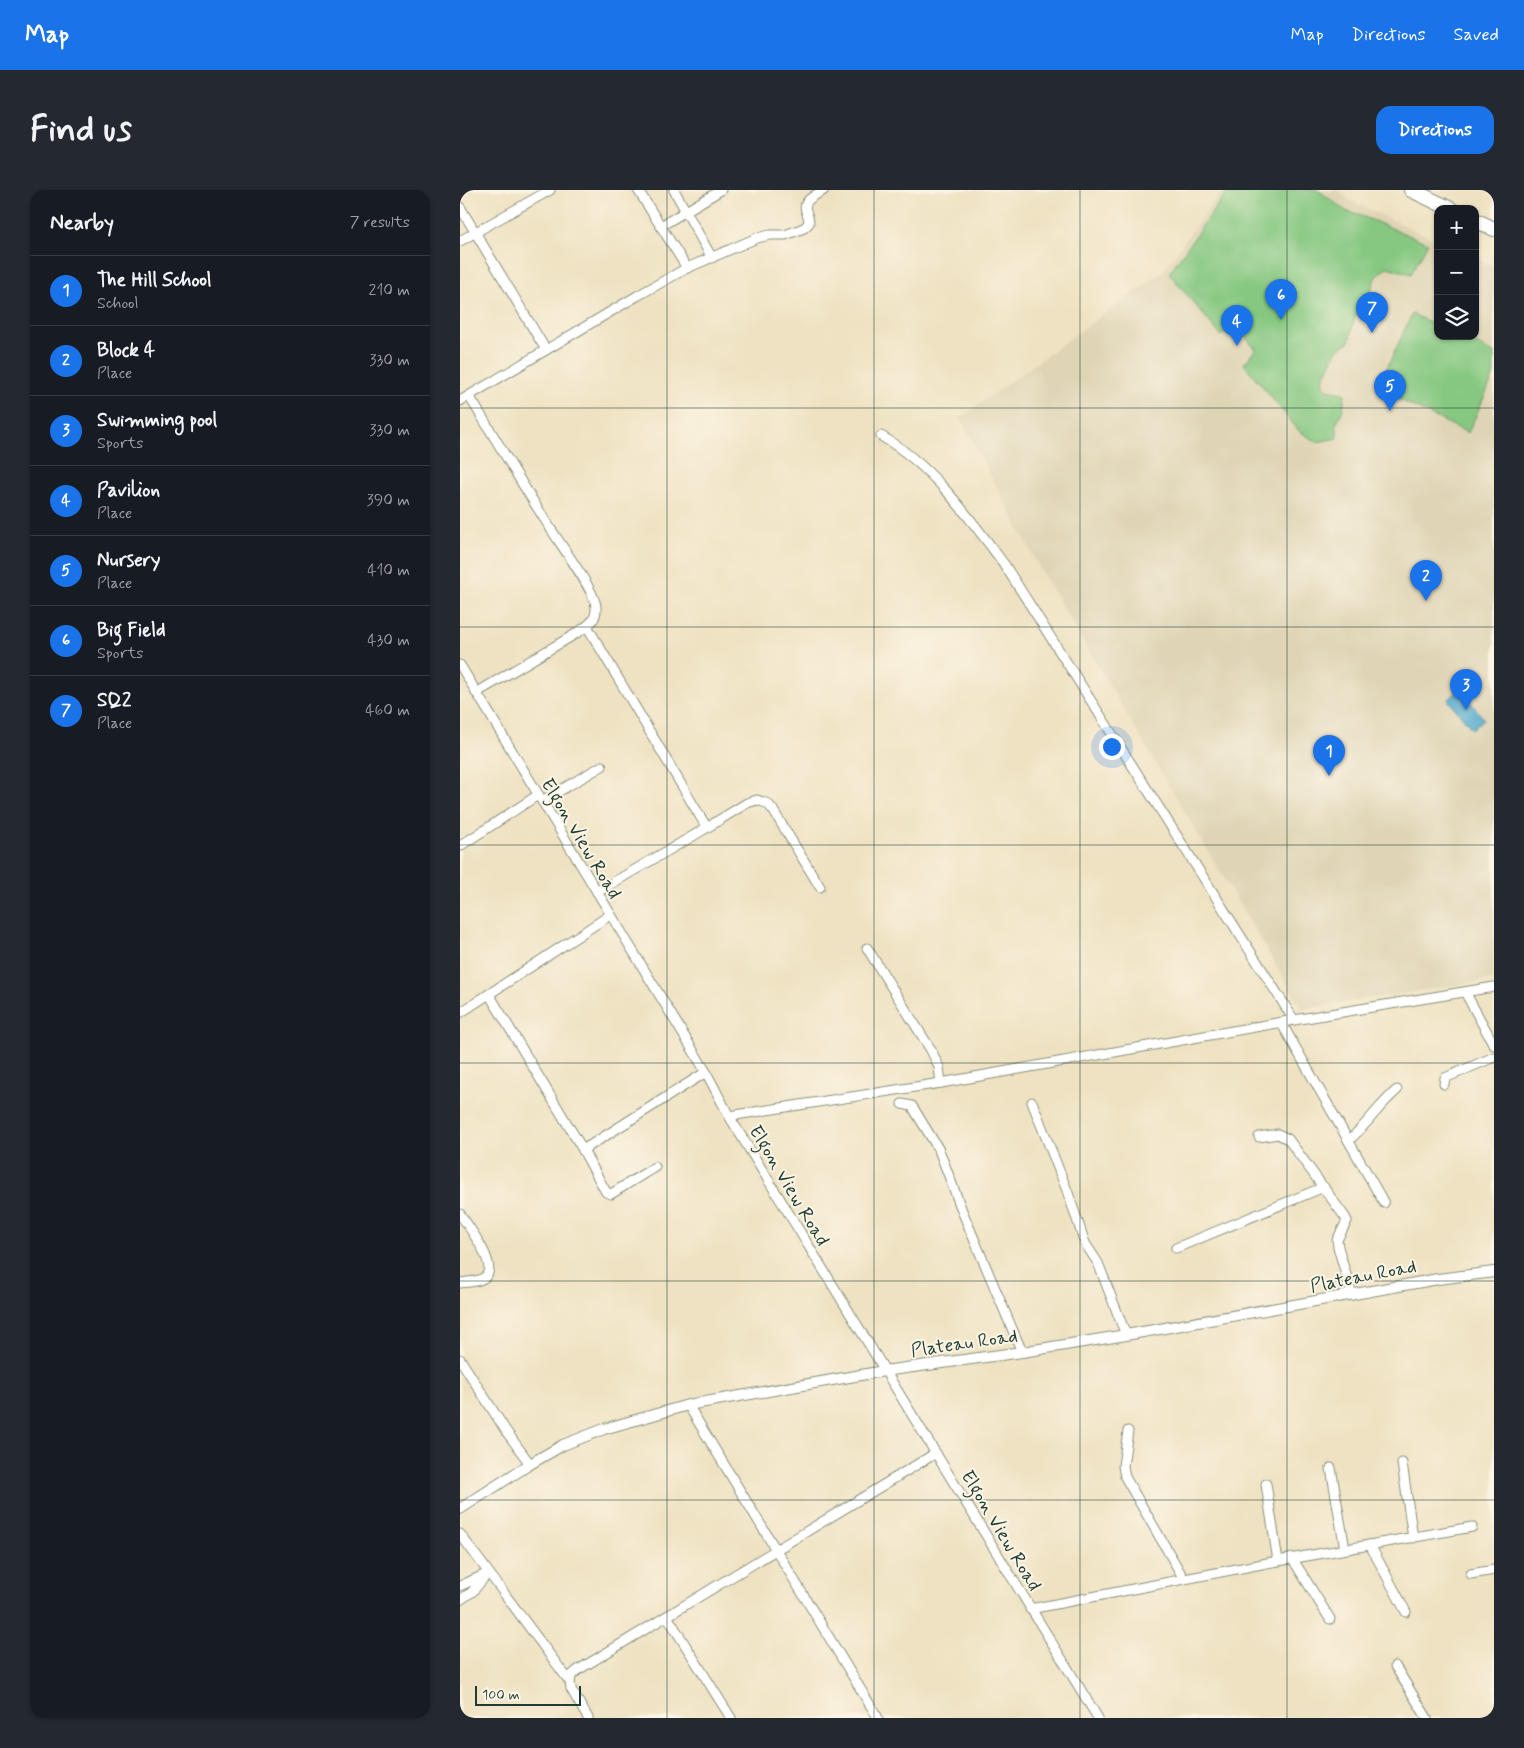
<!DOCTYPE html>
<meta charset="utf-8">
<style>
body{margin:0;font-family:Mynerve,sans-serif;background:#242831;color:#f1f3f6}
.controls{position:absolute;right:15px;top:15px;display:grid;overflow:hidden;border-radius:10px;box-shadow:0 1px 4px #0004}
.controls button{width:45px;height:45px;display:grid;place-items:center;padding:0;border:0;border-bottom:1px solid #363941;background:#171b24;color:#f1f3f6;font:25px sans-serif}
.scale{position:absolute;left:15px;bottom:12px;width:106px;box-sizing:border-box;padding-left:5px;border:2px solid #1f3d34;border-top:0;font-size:14px;line-height:18px;white-space:nowrap;color:#1f3d34;-webkit-text-stroke:4px #fcf5e5;paint-order:stroke}
.you{position:absolute;left:651px;top:556px;width:18px;height:18px;margin:-12px;border:4px solid #fff;border-radius:50%;background:#1a73e8;box-shadow:0 0 0 8px #1a73e833}
.badge{display:grid;place-items:center;width:32px;height:32px;border-radius:50%;background:#1a73e8;color:#fff;font-size:16px;font-weight:700}
.pin{position:absolute;translate:-50% -41px;filter:drop-shadow(0 1px 2px #0008)}
.pin::after{content:'';position:absolute;top:26px;width:18px;height:15px;background:inherit;clip-path:polygon(0 0,100% 0,50% 100%)}
.list{margin:0;padding:0;list-style:none}
h2{display:flex;justify-content:space-between;align-items:center;height:65px;margin:0;padding:0 20px;font-size:21px}
h2 small{font-size:16px;font-weight:400;color:#9ea1a6}
.list li{display:grid;grid-template-columns:32px 1fr auto;gap:15px;align-items:center;box-sizing:border-box;height:70px;padding:0 20px;border-top:1px solid #363941}
.list b{display:block;font-size:19px;white-space:nowrap}
.list p{margin:0;font-size:16px;white-space:nowrap;color:#9ea1a6}
.list em{font-size:16px;font-style:normal;color:#9ea1a6}
.icon{flex:none;width:28px;height:28px;fill:none;stroke:currentColor;stroke-width:2;stroke-linecap:round;stroke-linejoin:round}
.map{position:relative;flex:none;width:1034px;height:1528px;overflow:hidden;border-radius:15px}
header{display:flex;align-items:center;gap:30px;box-sizing:border-box;height:70px;padding:0 25px;background:#1a73e8;color:#fff}
header strong{font-size:24px}
nav{display:flex;gap:28px;margin-inline-start:auto;font-size:18px}
.intro{display:flex;align-items:center;justify-content:space-between;box-sizing:border-box;height:120px;padding:0 30px}
h1{margin:0;font-size:35px}
.button{padding:12px 22px;border-radius:15px;background:#1a73e8;color:#fff;font-size:18px;font-weight:700}
main{display:flex;gap:30px;padding:0 30px}
aside{flex:1;background:#171b24;border-radius:15px;box-shadow:0 1px 4px #0004}
.map>svg:first-child{display:block}
.built{fill:#dfd4b5}
.green{fill:#86c881;stroke:#52825a}
.water{fill:#50a9cd;stroke:#387380}
.lines{fill:none;stroke-linecap:round;stroke-linejoin:round}
.minor-casing{stroke:#87907b;stroke-width:11}
.tertiary-casing{stroke:#87907b;stroke-width:12}
.trunk-casing{stroke:#87907b;stroke-width:16}
.minor{stroke:#fff;stroke-width:9}
.tertiary{stroke:#fff;stroke-width:10}
.trunk{stroke:#fff;stroke-width:14}
.grid{fill:none;stroke:#1f3d34;stroke-width:1;stroke-opacity:0.55}
.labels{text-anchor:middle;stroke-width:4;stroke-linejoin:round;paint-order:stroke}
.street-label{font-size:19px;fill:#1f3d34;stroke:#fcf5e5}
</style>
<header>
<strong>Map</strong>
<nav><a>Map</a><a>Directions</a><a>Saved</a></nav>
</header>
<div class="intro"><h1>Find us</h1><a class="button">Directions</a></div>
<main>
<aside>
<h2>Nearby<small>7 results</small></h2>
<ul class="list">
<li><span class="badge">1</span><div><b>The Hill School</b><p>School</p></div><em>210 m</em></li>
<li><span class="badge">2</span><div><b>Block 4</b><p>Place</p></div><em>330 m</em></li>
<li><span class="badge">3</span><div><b>Swimming pool</b><p>Sports</p></div><em>330 m</em></li>
<li><span class="badge">4</span><div><b>Pavilion</b><p>Place</p></div><em>390 m</em></li>
<li><span class="badge">5</span><div><b>Nursery</b><p>Place</p></div><em>410 m</em></li>
<li><span class="badge">6</span><div><b>Big Field</b><p>Sports</p></div><em>430 m</em></li>
<li><span class="badge">7</span><div><b>SQ2</b><p>Place</p></div><em>460 m</em></li>
</ul>
</aside>
<div class="map">
<svg width="1034" height="1528" viewBox="0 0 1034 1528">
<rect width="100%" height="100%" fill="#fcf5e5"/>
<filter id="ink" filterUnits="userSpaceOnUse"><feTurbulence type="fractalNoise" baseFrequency=".02" numOctaves="2"/><feDisplacementMap in="SourceGraphic" scale="10" xChannelSelector="R" yChannelSelector="G"/><feConvolveMatrix kernelMatrix="1 2 1 2 8 2 1 2 1" color-interpolation-filters="sRGB"/></filter>
<filter id="wash" filterUnits="userSpaceOnUse"><feTurbulence type="fractalNoise" baseFrequency=".0096" numOctaves="4" result="noise"/><feDisplacementMap in="SourceGraphic" scale="20" xChannelSelector="R" yChannelSelector="G"/><feGaussianBlur stdDeviation="1.12" result="paint"/><feColorMatrix in="noise" values="0 0 0 0 0 0 0 0 0 0 0 0 0 0 0 0 0 1.4 0 .05"/><feComposite in="paint" operator="in"/></filter>
<g filter="url(#wash)">
<rect width="100%" height="100%" fill="#efe2c2"/>
<path class="built" d="M762 0H877L891 11 978 51V146H1015V68L1034 77V789L842 819 582 382 500 228 702 82Z"/>
<g class="green">
<path d="M768 0H858L886 21 904 27 968 53 951 84 927 77 915 88 910 105 904 111 905 122 895 126 889 152 877 160 863 189 865 198 885 204 883 219 876 234 878 248 857 252 839 241 784 174 796 159 774 135 761 146 709 83Z"/>
<path d="M952 124 978 136V146H1000L1034 163V185L1008 243 917 199Z"/>
</g>
<path class="water" d="M1000 499 1024 529 1012 539 988 510Z"/>
</g>
<g filter="url(#ink)">
<g class="lines">
<defs>
<g id="minor">
<path d="M178 0 227 78"/>
<path d="M214 0 252 68"/>
<path d="M0 17 86 160"/>
<path d="M201 36 261 0"/>
<path d="M0 51 90 0"/>
<path d="M9 206C36 249 61 293 89 336 99 353 135 400 136 417 137 431 127 436 117 443L16 503"/>
<path d="M0 211 177 106 227 78 297 48 310 45H325L344 38 349 33C349 28 348 26 346 21 342 10 356 5 364 0"/>
<path d="M421 246C473 276 509 327 544 374L834 830"/>
<path d="M127 436 247 638"/>
<path d="M0 475 246 882 269 926 638 1528"/>
<path d="M82 611 142 576"/>
<path d="M0 656 78 605"/>
<path d="M137 702 238 643 287 613 297 610 303 612 308 614 313 620 360 697"/>
<path d="M407 758 471 860 479 877 481 893"/>
<path d="M1005 802 1034 855"/>
<path d="M29 804 123 960 246 882"/>
<path d="M0 823 150 725"/>
<path d="M822 834 924 1013"/>
<path d="M984 894 985 888 1034 867"/>
<path d="M572 912 608 1003 625 1053 638 1073 666 1145"/>
<path d="M442 914 452 916 479 960 503 1023 562 1162"/>
<path d="M269 926 481 893 834 830 1034 797"/>
<path d="M799 947 818 944 828 949 885 1027 887 1031 877 1050 878 1057 892 1105"/>
<path d="M889 950C907 935 919 915 937 900"/>
<path d="M123 960 146 1002 151 1004 195 977"/>
<path d="M0 1024C7 1035 38 1074 26 1086 20 1092 8 1092 0 1093"/>
<path d="M716 1058 864 997"/>
<path d="M0 1169 46 1241 70 1274"/>
<path d="M228 1215 418 1528"/>
<path d="M668 1241 663 1276 665 1287 724 1389"/>
<path d="M942 1273 953 1348"/>
<path d="M871 1278 885 1359"/>
<path d="M806 1294 818 1371"/>
<path d="M0 1344 110 1492 111 1499 128 1528"/>
<path d="M910 1355 946 1422"/>
<path d="M832 1368 870 1429"/>
<path d="M1011 1384 1034 1380"/>
<path d="M0 1396 28 1383 12 1402 0 1410"/>
<path d="M570 1419 818 1371 1012 1337"/>
<path d="M207 1426 271 1528"/>
<path d="M935 1476 967 1528"/>
<path d="M110 1492 111 1486 118 1480 476 1263"/>
</g>
<path id="tertiary" d="M0 1319 70 1274 103 1255 144 1239 228 1215 424 1181 562 1162 666 1145 978 1089 1034 1082"/>
<g id="trunk">
<path d="M951 0 991 19"/>
<path d="M1015 30 1034 39"/>
</g>
</defs>
<use href="#minor" class="minor-casing"/>
<use href="#tertiary" class="tertiary-casing"/>
<use href="#trunk" class="trunk-casing"/>
<use href="#minor" class="minor"/>
<use href="#tertiary" class="tertiary"/>
<use href="#trunk" class="trunk"/>
</g>
</g>
<path class="grid" d="M207 0V1528M414 0V1528M620 0V1528M827 0V1528M0 218H1034M0 437H1034M0 655H1034M0 873H1034M0 1091H1034M0 1310H1034"/>
<g class="labels">
<g class="street-label">
<text transform="translate(122 648) rotate(59)" y="7">Elgon View Road</text>
<text transform="translate(330 995) rotate(59)" y="7">Elgon View Road</text>
<text transform="translate(903 1085) rotate(-11)" y="7">Plateau Road</text>
<text transform="translate(504 1152) rotate(-8)" y="7">Plateau Road</text>
<text transform="translate(542 1340) rotate(59)" y="7">Elgon View Road</text>
</g>
</g>
</svg>
<div class="controls">
<button>+</button>
<button>−</button>
<button><svg class="icon" aria-label="layers" viewBox="0 0 24 24"><path d="M12 4l9 5-9 5-9-5zM3 14l9 5 9-5"/></svg></button>
</div>
<div class="scale">100 m</div>
<div class="you"></div>
<div class="pin badge" style="left:869px;top:586px">1</div>
<div class="pin badge" style="left:966px;top:411px">2</div>
<div class="pin badge" style="left:1006px;top:520px">3</div>
<div class="pin badge" style="left:777px;top:156px">4</div>
<div class="pin badge" style="left:930px;top:221px">5</div>
<div class="pin badge" style="left:821px;top:130px">6</div>
<div class="pin badge" style="left:912px;top:143px">7</div>
</div>
</main>
